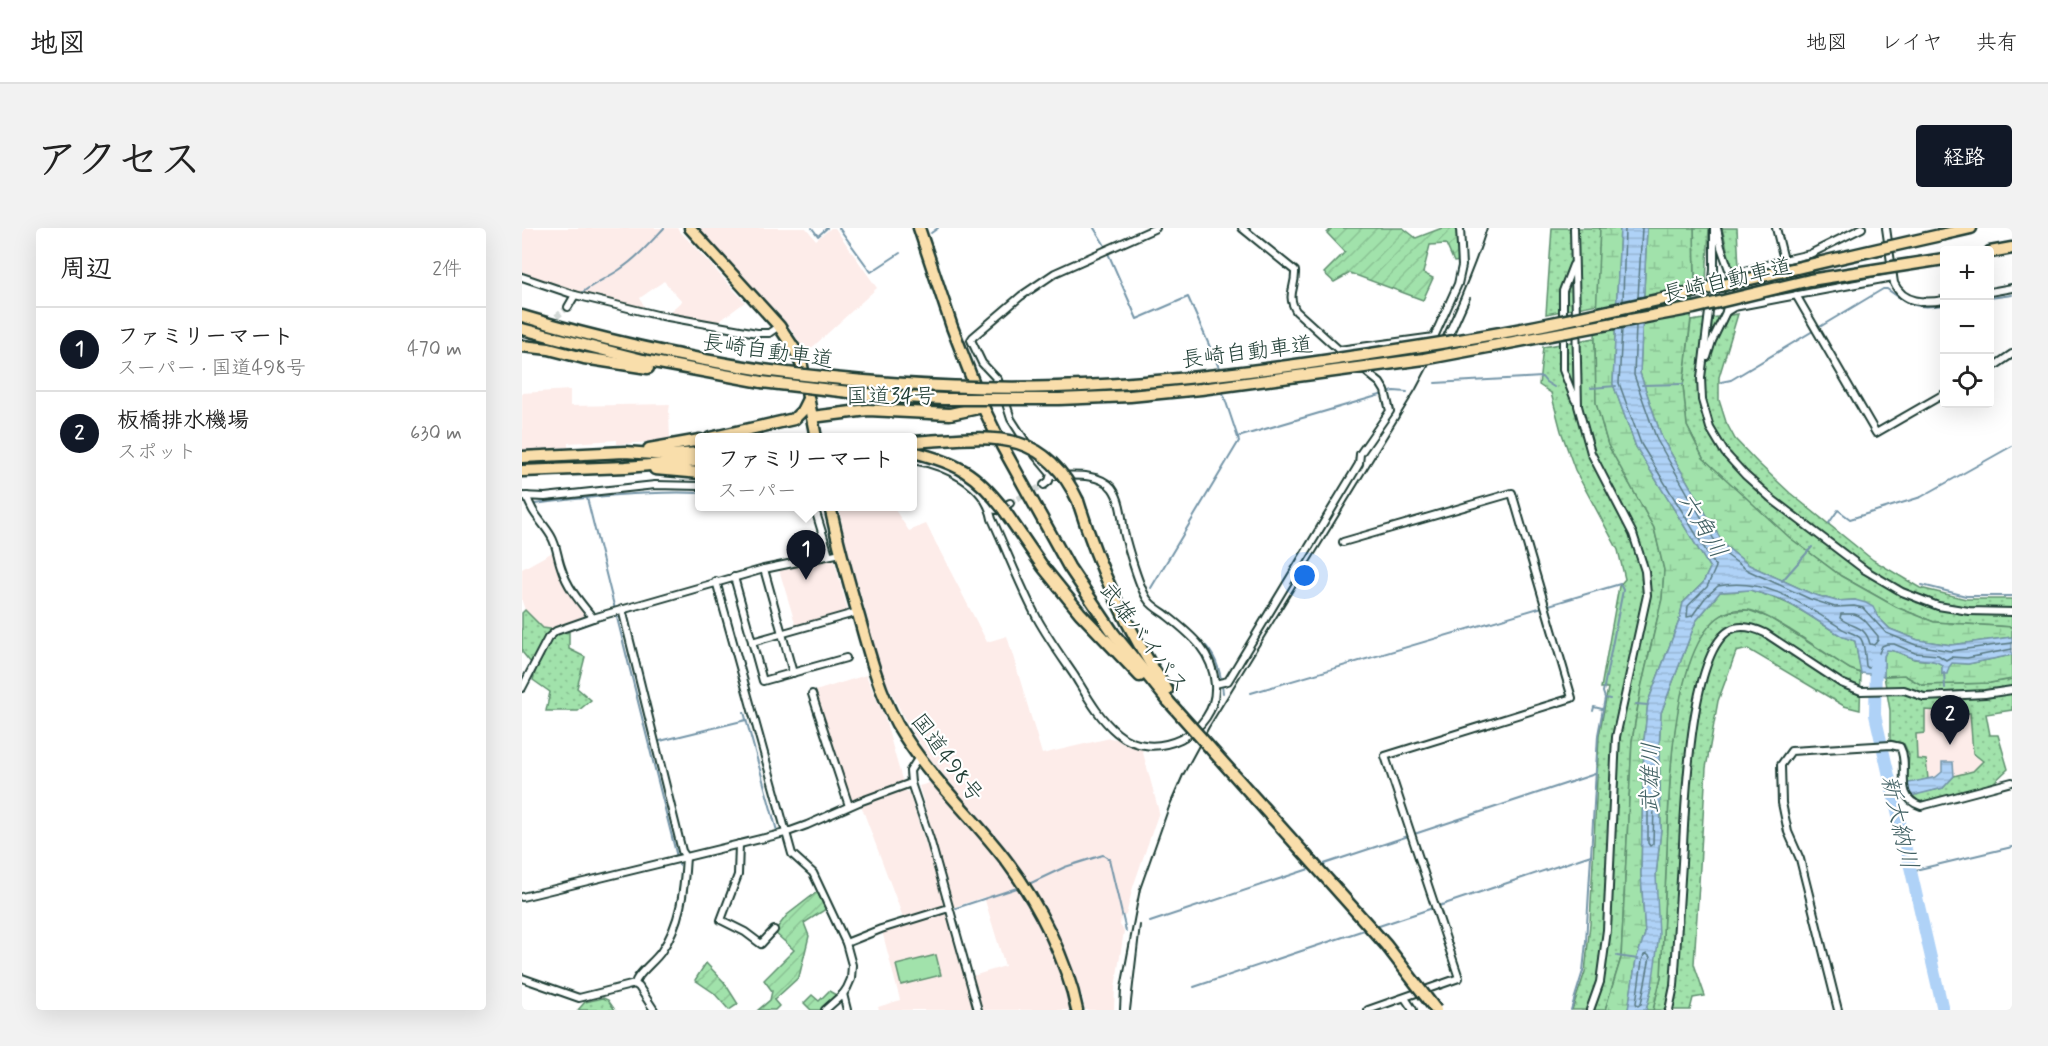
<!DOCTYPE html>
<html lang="ja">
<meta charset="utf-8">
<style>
body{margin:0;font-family:Mynerve,"Klee One",sans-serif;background:#f2f2f2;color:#222}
.controls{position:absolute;right:18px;top:18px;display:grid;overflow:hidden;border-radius:6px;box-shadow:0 6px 24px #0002}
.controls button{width:54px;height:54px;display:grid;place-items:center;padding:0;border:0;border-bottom:2px solid #e0e0e0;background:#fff;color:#222;font:30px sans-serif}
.you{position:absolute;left:783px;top:348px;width:21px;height:21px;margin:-15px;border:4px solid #fff;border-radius:50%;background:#1a73e8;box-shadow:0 0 0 9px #1a73e833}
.badge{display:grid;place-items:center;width:39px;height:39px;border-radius:50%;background:#111827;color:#fff;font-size:20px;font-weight:700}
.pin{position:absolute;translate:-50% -50px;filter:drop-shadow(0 2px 3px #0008)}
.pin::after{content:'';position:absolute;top:32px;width:21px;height:18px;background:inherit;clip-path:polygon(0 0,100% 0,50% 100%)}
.popup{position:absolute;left:173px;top:205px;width:222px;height:78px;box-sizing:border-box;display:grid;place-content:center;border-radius:6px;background:#fff;filter:drop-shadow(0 2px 4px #0005);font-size:20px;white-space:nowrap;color:#767676}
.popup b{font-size:22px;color:#222}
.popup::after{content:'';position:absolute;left:50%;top:100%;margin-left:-12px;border:12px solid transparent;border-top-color:#fff}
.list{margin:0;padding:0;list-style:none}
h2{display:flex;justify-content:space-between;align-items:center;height:78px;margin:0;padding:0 24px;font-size:26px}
h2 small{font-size:20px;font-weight:400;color:#767676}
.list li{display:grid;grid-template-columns:39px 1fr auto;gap:18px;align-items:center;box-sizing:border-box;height:84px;padding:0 24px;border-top:2px solid #e0e0e0}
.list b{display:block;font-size:22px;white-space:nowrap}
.list p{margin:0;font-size:20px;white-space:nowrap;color:#767676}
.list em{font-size:20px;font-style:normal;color:#767676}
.icon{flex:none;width:33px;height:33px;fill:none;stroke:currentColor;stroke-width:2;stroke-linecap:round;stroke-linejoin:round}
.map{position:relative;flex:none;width:1490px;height:782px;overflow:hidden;border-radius:6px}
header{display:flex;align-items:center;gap:36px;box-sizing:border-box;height:84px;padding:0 30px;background:#fff;border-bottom:2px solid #e0e0e0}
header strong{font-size:28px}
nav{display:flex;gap:33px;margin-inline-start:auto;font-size:21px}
.intro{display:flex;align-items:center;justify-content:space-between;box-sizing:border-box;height:144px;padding:0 36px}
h1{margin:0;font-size:42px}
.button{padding:15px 27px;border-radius:6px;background:#111827;color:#fff;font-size:21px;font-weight:700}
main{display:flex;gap:36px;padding:0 36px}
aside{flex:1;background:#fff;border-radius:6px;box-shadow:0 6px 24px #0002}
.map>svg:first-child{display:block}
.built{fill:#fdece9}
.grass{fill:url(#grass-dots);stroke:#609070;stroke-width:1.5}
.wetland{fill:url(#wetland-marsh);stroke:#609070;stroke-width:1.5}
.park{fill:#a1e2ab;stroke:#609070;stroke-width:1.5}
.garden{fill:url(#garden-furrows);stroke:#609070;stroke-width:1.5}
.water{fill:url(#water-rules);stroke:#7596a9;stroke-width:1.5}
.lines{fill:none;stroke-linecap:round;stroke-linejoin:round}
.shore{stroke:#597982;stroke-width:1.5}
.stream{stroke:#7596a9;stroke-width:2}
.river{stroke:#afd2f7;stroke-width:12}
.street-tunnel{stroke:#d2d8d6;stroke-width:6;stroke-dasharray:6 3;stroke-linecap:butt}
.street-casing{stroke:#1f3d34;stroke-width:10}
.highway-casing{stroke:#1f3d34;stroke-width:15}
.street{stroke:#fff;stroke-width:6}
.highway{stroke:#f9deab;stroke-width:10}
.rail{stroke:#1f3d34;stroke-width:2}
.highway-bridge-casing{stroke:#1f3d34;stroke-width:15;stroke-linecap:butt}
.highway-bridge{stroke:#f9deab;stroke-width:10}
.labels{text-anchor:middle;stroke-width:4.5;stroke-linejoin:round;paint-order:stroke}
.street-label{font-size:22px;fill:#1f3d34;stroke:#fff}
.water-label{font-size:24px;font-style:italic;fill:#436265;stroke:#fff}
</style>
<header>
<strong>地図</strong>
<nav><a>地図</a><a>レイヤ</a><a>共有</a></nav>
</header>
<div class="intro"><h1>アクセス</h1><a class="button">経路</a></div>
<main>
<aside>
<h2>周辺<small>2件</small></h2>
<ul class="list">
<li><span class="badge">1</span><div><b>ファミリーマート</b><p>スーパー · 国道498号</p></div><em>470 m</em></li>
<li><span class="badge">2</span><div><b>板橋排水機場</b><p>スポット</p></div><em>630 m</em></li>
</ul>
</aside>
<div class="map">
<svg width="1490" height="782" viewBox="0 0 1490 782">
<defs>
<pattern id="grass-dots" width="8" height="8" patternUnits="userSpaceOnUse" patternTransform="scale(1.5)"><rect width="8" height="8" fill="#a1e2ab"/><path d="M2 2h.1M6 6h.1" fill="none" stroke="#8ac394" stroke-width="1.8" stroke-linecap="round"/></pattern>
<pattern id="wetland-marsh" width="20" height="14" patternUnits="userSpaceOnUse" patternTransform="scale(1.5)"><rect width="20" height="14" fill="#a1e2ab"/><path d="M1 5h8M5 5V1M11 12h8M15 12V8" fill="none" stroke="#8ac394"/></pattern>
<pattern id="garden-furrows" width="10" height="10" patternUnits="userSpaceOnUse" patternTransform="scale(1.5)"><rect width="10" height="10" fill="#a1e2ab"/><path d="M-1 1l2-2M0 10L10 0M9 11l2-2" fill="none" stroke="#8ac394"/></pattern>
<pattern id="water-rules" width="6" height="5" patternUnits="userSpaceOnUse" patternTransform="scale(1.5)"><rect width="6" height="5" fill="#afd2f7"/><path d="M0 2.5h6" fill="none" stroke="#96b5d4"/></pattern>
</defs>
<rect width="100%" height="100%" fill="#fff"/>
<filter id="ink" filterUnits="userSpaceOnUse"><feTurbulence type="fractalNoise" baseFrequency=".0167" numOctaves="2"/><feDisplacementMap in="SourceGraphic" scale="12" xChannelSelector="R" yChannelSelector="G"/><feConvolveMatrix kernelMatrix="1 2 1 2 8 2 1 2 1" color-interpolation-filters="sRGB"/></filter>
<g filter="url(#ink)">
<g class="built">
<path d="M0 0H155L223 74 195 95 146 85 160 73 142 53 118 70 123 80 61 66 0 44Z"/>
<path d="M176 0H284L294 12 309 0H313L355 60 283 126 270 102 254 83 236 67Z"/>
<path d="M48 162V178L148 176 147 183 148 213 95 216V212L46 215V219L0 222V165Z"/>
<path d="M317 279H371L387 303 404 296 465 414 485 408 520 526 588 510 599 512 620 521 637 584 611 659 604 687 599 689 598 697 602 703 593 760 592 782H563L561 770 529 692 508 657 486 626 402 523 382 490 357 439 345 397 346 391 324 318Z"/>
<path d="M38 320 41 339 48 357 75 391 47 404 21 400 3 382 0 373V341Z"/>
<path d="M310 324 326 384 274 398 255 335Z"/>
<path d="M344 447 362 488 383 562 387 565 410 635 451 782H357L356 779 378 772 359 699 382 692 339 577 327 582 287 465Z"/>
<path d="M1403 482 1448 484 1451 524 1462 533 1451 543 1432 548 1431 534 1420 535V544L1414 549 1406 551 1404 532H1395L1394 506 1403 505Z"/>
<path d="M411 554 481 636 495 658 518 698 533 730 550 782H461L451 748 483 738 462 669 432 679 397 558Z"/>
</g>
<g class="grass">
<path d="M1030 0H1078L1076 76 1024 86Z"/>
<path d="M1172 0H1187L1184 54 1173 56Z"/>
<path d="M1200 0H1215L1217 40 1210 41Z"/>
<path d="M1216 86 1197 149V172L1204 194 1213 211 1236 235 1268 265 1351 332 1398 360 1444 371H1490V399L1412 394 1374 379 1319 348 1268 310 1216 265 1181 230 1165 198 1161 158 1169 93Z"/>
<path d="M1073 110 1074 174 1086 217 1132 300 1142 342 1140 371 1119 460 1110 513 1099 730 1083 782H1050L1063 744 1068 696 1077 508 1086 460H1079L1097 358 1103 351 1096 322 1053 242 1039 203 1029 165 1017 157 1021 119Z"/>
<path d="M3 382 21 400 47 404V421L63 429 55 460 69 472 56 483H24L28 464 11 452 14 441 0 424V385Z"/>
<path d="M1226 382 1248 390 1328 441 1339 445 1338 482 1322 478 1226 421 1214 424 1196 473 1184 540 1172 736 1183 768 1171 770 1168 782H1131L1139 749C1141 706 1143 664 1145 621 1147 565 1148 426 1195 390 1205 383 1214 383 1226 382Z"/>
<path d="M1382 447 1400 457 1468 455 1490 451V482L1464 486 1468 507H1476L1486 541 1471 555 1399 575 1390 567 1421 560 1432 548 1451 543 1461 533 1451 525 1448 485 1403 482V505L1394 506 1395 531 1404 532 1406 551 1385 556 1387 527 1382 516 1368 512V482L1362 448Z"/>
<path d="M81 770 86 772 93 782H56L63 774Z"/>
</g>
<g class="wetland">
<path d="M1078 0H1098L1091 156 1114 219 1188 340 1181 355 1161 375 1157 393 1126 474 1122 512 1119 646 1123 706 1114 732 1106 782H1083L1099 730 1110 513 1119 460 1140 371 1142 342 1132 300 1086 217 1074 175 1073 110Z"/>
<path d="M1125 0H1172L1173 56 1161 158 1165 198 1181 230 1268 310 1319 348 1374 379 1412 394 1490 399V409L1429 417 1396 412 1368 401 1356 389 1350 379 1333 372 1314 373 1290 366 1227 337 1202 317 1140 210 1118 145Z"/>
<path d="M1228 362C1245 367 1261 372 1276 381 1296 391 1312 407 1333 413L1339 445 1328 441C1305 427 1249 385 1226 382 1147 371 1147 573 1145 621 1143 664 1141 706 1139 749L1131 782H1124L1130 758 1134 647 1139 601 1137 521 1139 485 1174 393 1198 364Z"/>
<path d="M1365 422C1375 422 1383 428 1392 431 1402 433 1412 430 1420 437V446L1430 435 1446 436 1490 427V451L1468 455 1400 457 1382 447 1362 448V428Z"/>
</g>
<path class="park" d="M414 727 419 747 379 757 374 737Z"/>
<g class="garden">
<path d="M810 0H881L894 10 920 0H936L938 33 932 34 924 16 908 17 901 45 911 50 901 72 828 45 812 54 802 45 823 24 805 5Z"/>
<path d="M295 664 304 681 282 695 287 708 277 749 252 772 257 778 253 782H236L248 772 250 763 242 752 272 722 252 704 265 687Z"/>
<path d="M184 735 202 754 216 776 207 782 192 765 173 752Z"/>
<path d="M307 763 314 767 299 782H289L282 775 290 767 297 773Z"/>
</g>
<g class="water">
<path d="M1098 0H1125L1118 145 1140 210 1202 317 1227 337 1290 366 1314 373 1333 372 1344 375 1351 379 1356 389 1368 401 1396 412 1429 417 1490 409V427L1446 436 1430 435 1427 439 1425 446H1420V437C1412 430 1400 433 1390 430 1381 427 1374 422 1365 422L1362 428V448L1339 445 1333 413 1321 409 1277 381 1258 371 1228 362 1198 364 1174 393 1139 485 1137 521 1139 601 1134 647 1137 707 1130 758 1124 782H1106L1114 732 1123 706 1119 646 1122 512 1126 474 1157 393 1161 375 1181 355 1188 340 1114 219 1091 156Z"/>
<path d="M1420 534H1431L1432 548 1421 560 1381 570 1378 557 1414 549 1420 544Z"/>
</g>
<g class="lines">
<g class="shore">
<path d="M1116 70 1120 0"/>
<path d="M1101 73 1103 0"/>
<path d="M1114 98 1112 147 1135 212 1198 322 1225 342 1288 371 1313 379 1332 378 1341 380 1364 405 1394 417 1429 423 1490 415"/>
<path d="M1100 101 1097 155 1119 216 1194 339 1185 359 1166 378 1165 389 1170 388 1183 370 1196 358C1244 349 1280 376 1319 400 1324 404 1335 405 1339 411 1343 417 1343 430 1344 438L1346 440 1355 439 1357 425 1360 418 1365 416H1372L1393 425 1416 427 1424 432 1429 429 1445 430 1490 421"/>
<path d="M1332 386C1342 388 1349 401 1356 408V412L1352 417 1348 416C1343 396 1331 401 1318 390L1319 386Z"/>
<path d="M1128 575 1132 577 1131 616 1128 618 1126 615V578Z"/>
<path d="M1125 726 1128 729 1119 776 1116 778 1114 775 1120 733 1122 727Z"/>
</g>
<g class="stream">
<path d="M290 0 296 8 305 0"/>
<path d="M317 0 349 44 378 25"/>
<path d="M572 0 582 16 615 91 666 69 698 142"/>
<path d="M409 5 416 0"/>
<path d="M61 64C72 55 85 50 97 42 114 31 128 15 142 0"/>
<path d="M1468 70 1490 67"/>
<path d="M1199 154 1209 152 1361 61H1365C1388 78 1394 81 1422 77"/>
<path d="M913 155 1020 149 1024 154 1032 159"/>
<path d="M1120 157 1161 156"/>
<path d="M1069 160 1094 158"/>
<path d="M716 209 872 163 885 164"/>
<path d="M65 270 157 637"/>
<path d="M13 276C68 269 122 263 178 265"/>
<path d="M1307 295 1316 282 1328 291 1399 269 1490 218"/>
<path d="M1260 353 1290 319"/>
<path d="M1400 357 1444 368H1490"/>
<path d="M629 360 717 213 700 162"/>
<path d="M684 418C696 432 699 447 701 465"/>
<path d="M1422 445 1423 460"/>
<path d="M729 465 1098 356 1101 362 1081 464 1083 470"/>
<path d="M1114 476 1126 477"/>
<path d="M1071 483 1072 479 1080 481"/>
<path d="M222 484 255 603"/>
<path d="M134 514 224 492"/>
<path d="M1371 566 1380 563"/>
<path d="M799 637 1073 546"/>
<path d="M1389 643 1490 619"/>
<path d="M509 655 543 639 581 627 587 631 604 703"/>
<path d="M434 680 495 660"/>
<path d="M628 694 790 640"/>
<path d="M854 699 1069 627"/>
<path d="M1095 728 1116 731"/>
<path d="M672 759 845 701"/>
<path d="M1049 782 1061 743 1064 714 1076 507 1083 470 1088 471"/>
</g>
<path class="river" d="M1354 431 1353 487 1421 782"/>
<g class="street-tunnel">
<path d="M0 118 46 79"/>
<path d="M488 275 522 257"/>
</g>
<defs>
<g id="street">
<path d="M1052 0 1056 178 1069 225 1111 306 1123 343 1125 367 1094 509 1085 702 1078 754 1068 782"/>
<path d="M1192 0V42L1179 150 1180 172 1188 200 1203 225 1223 247 1251 272 1343 342 1380 364 1416 378 1447 383 1490 384"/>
<path d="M1254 0 1262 32 1288 26 1340 0"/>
<path d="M1364 0 1372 55C1381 76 1404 75 1422 72"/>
<path d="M1209 47 1262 32"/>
<path d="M0 49 53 67 135 87 235 105H247L257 98"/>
<path d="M1468 64 1490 60"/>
<path d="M1274 67 1354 205 1422 166"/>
<path d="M46 79 53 67"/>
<path d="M1204 84 1212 79 1371 49"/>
<path d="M1041 93V63L1051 37"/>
<path d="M1041 104V142L1053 172"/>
<path d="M817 122 912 109 936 56 940 38 938 0"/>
<path d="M1185 129 1190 113 1204 84 1209 47 1199 19 1195 0"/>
<path d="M1468 141 1490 126"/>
<path d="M479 160 476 152 460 135 449 112 451 109 499 68 533 45 634 0"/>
<path d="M482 169 489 191 507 219"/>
<path d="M513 227 529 246 527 253 522 257"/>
<path d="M391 232C422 237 464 256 470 291 485 323 498 358 515 390 526 410 539 428 552 447 565 468 576 489 595 505 631 536 696 506 693 457 691 423 668 406 643 386 637 382 630 378 626 372 618 362 605 317 602 304 600 290 599 272 590 260 577 244 548 248 530 248"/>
<path d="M0 268 23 269 133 257 178 258"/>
<path d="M5 268C9 285 21 294 29 308 35 318 35 328 39 339 45 359 58 374 71 390L242 341 319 325"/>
<path d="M292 278 307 327"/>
<path d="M468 281 475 282 488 275"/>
<path d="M821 314 990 265 1050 470 863 528 937 750 846 782"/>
<path d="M242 341 271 445"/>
<path d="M212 349 241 453 324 430"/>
<path d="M194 353 270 626 291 645 324 715 330 737 329 751 325 760 321 766 303 782"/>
<path d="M230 414 336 384"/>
<path d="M693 456 706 453 837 236 838 226 868 183 863 163 858 155 817 122 774 83C764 66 774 60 773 43L720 0"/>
<path d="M0 460 26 410 34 403 71 390"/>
<path d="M290 466 327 578"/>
<path d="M397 529 388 543 389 555 408 611 456 782"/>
<path d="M217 616 216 647 199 692 223 704 239 716 252 702"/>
<path d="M0 669 263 605 285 597 337 574 389 555"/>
<path d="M324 715 359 701 427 680"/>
<path d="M0 750 57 770 113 756C114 747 133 733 139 724 159 695 162 663 164 629L160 623 100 381"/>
<path d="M113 756 117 759 132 782"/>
<path d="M321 766 325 782"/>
<path d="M883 770 891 782"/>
<path d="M1147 782 1152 758C1155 717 1157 676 1160 635 1163 589 1166 426 1208 402 1219 396 1232 400 1243 405L1319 455 1339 463 1382 462 1402 469 1463 466 1490 462"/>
<path d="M1316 782 1278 631 1266 604 1260 575 1259 537 1269 523 1369 517 1378 519C1389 539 1370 569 1399 578L1490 554"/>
</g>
<g id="highway">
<path d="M168 0 257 98 273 122 280 138 294 210"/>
<path d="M397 0 430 99 461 179 480 218 547 339 592 406 647 474"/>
<path d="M1423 6 1449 0"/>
<path d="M1468 24 1490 20"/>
<path d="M0 88C80 112 159 129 241 142"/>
<path d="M0 101 121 132 240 154"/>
<path d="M0 118 27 121 62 130 126 140"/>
<path d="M290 189 346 182 428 186 461 179"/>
<path d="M188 210 272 191 280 183 286 171"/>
<path d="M127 221 178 212"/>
<path d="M0 229 103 224 145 227 178 225"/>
<path d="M133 241 178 245"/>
<path d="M0 243 104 239 178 233"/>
<path d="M556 273C578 343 604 400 645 462"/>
<path d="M308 278C316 316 326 352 337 389 347 425 357 463 375 496 405 548 450 587 486 635 516 675 545 732 555 782"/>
<path d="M482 282 521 339 558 385 618 448"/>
</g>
</defs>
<use href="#street" class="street-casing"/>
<use href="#highway" class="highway-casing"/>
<use href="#street" class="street"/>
<use href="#highway" class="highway"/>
<g class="rail">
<path d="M931 108 948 70"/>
<path d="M598 782 599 760 618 661 647 579 661 547 687 499 894 161C922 109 947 56 965 0"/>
<path d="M608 782 618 697"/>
</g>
<defs>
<g id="highway-bridge">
<path d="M241 142C340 155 435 162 535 159 633 156 731 144 828 129 895 119 963 109 1030 95 1161 68 1292 35 1423 6"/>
<path d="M240 154 362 168 422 171H537L608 168 679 161 902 131 1172 80 1288 52 1422 31"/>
<path d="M391 214C462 210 520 195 556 273"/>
<path d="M391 224C435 235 454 245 482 282"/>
<path d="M647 474 864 717 914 782"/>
</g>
</defs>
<use href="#highway-bridge" class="highway-bridge-casing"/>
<use href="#highway-bridge" class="highway-bridge"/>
</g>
</g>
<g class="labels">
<g class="street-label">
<text transform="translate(1205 51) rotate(-13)" y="8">長崎自動車道</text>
<text transform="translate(246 122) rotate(8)" y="8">長崎自動車道</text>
<text transform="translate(725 123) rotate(-7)" y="8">長崎自動車道</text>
<text x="369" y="175">国道34号</text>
<text transform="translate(623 409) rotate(53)" y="8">武雄バイパス</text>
<text transform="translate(426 529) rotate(53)" y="8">国道498号</text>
</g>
<g class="water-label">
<text transform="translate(1181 297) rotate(59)" y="8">六角川</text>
<text transform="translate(1128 550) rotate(-89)" y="8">武雄川</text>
<text transform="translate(1378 594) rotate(77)" y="8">新大納川</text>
</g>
</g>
</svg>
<div class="controls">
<button>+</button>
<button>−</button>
<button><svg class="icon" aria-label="locate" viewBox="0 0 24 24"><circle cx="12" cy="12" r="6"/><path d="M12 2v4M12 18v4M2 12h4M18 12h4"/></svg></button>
</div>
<div class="you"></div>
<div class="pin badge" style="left:284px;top:352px">1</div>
<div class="popup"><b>ファミリーマート</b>スーパー</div>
<div class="pin badge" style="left:1428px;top:517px">2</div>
</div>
</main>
